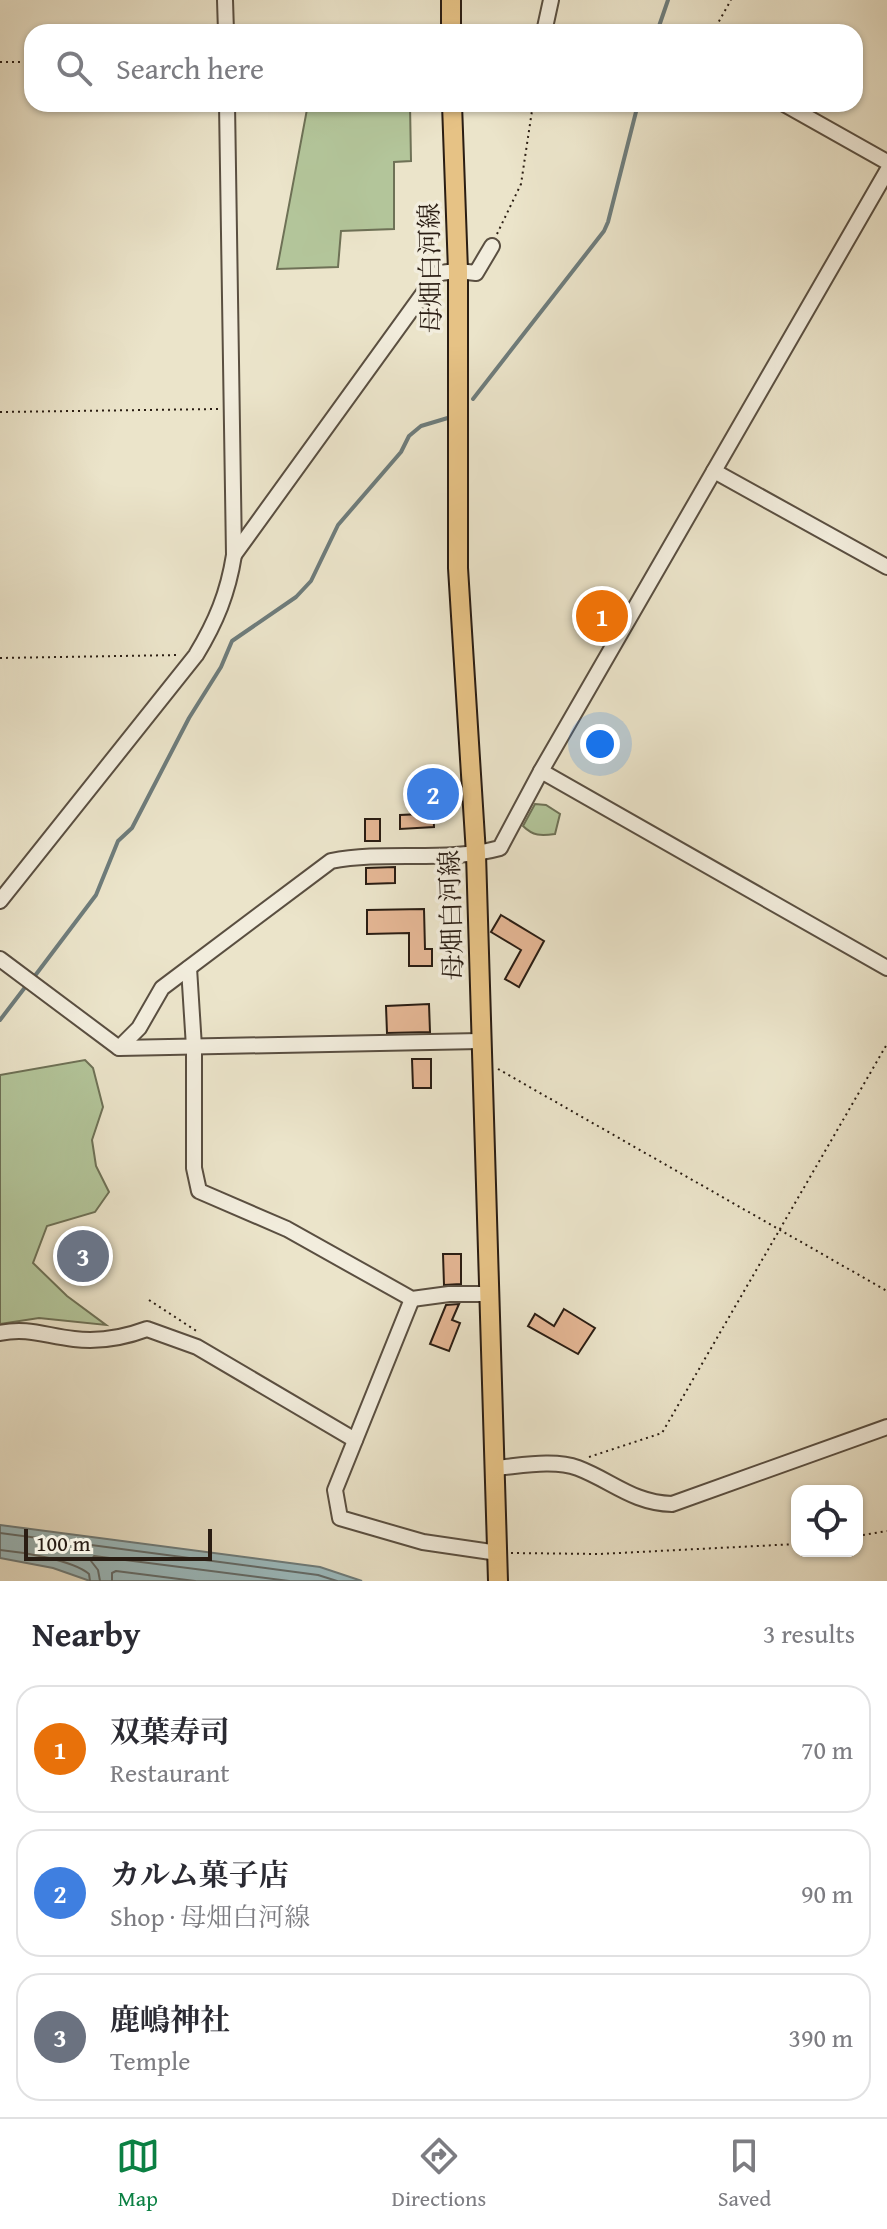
<!DOCTYPE html>
<meta charset="utf-8">
<style>
body{margin:0;font-family:"Gentium Book Plus","Noto Serif JP",serif;background:#f2f2f3;color:#2b2b33}
.controls{position:absolute;right:24px;bottom:24px;display:grid;overflow:hidden;border-radius:16px;box-shadow:0 2px 6px #0004}
.controls button{width:72px;height:72px;display:grid;place-items:center;padding:0;border:0;border-bottom:2px solid #e1e1e2;background:#fff;color:#2b2b33;font:40px sans-serif}
.scale{position:absolute;left:24px;bottom:20px;width:188px;box-sizing:border-box;padding-left:8px;border:4px solid #2a1d13;border-top:0;font-size:22px;line-height:28px;white-space:nowrap;color:#2a1d13;-webkit-text-stroke:6px #f2eddd;paint-order:stroke}
.you{position:absolute;left:600px;top:744px;width:28px;height:28px;margin:-20px;border:6px solid #fff;border-radius:50%;background:#1a73e8;box-shadow:0 0 0 12px #1a73e833}
.badge{display:grid;place-items:center;width:52px;height:52px;border-radius:50%;background:#0b8043;color:#fff;font-size:26px;font-weight:700}
.pin{position:absolute;translate:-50% -50%;border:4px solid #fff;box-shadow:0 2px 8px #0006}
.list{margin:0;padding:0;list-style:none}
h2{display:flex;justify-content:space-between;align-items:center;height:104px;margin:0;padding:0 32px;font-size:34px}
h2 small{font-size:26px;font-weight:400;color:#7c7c81}
.list li{display:grid;grid-template-columns:52px 1fr auto;gap:24px;align-items:center;box-sizing:border-box;height:128px;margin:0 16px 16px;padding:0 16px;border:2px solid #e1e1e2;border-radius:24px}
.list b{display:block;font-size:30px;white-space:nowrap}
.list p{margin:0;font-size:26px;white-space:nowrap;color:#7c7c81}
.list em{font-size:26px;font-style:normal;color:#7c7c81}
.icon{flex:none;width:44px;height:44px;fill:none;stroke:currentColor;stroke-width:2;stroke-linecap:round;stroke-linejoin:round}
.map{position:relative;flex:none;width:887px;height:1581px;overflow:hidden}
.search{position:absolute;background:#fff;box-shadow:0 2px 6px #0004;left:24px;right:24px;top:24px;height:88px;display:flex;align-items:center;gap:20px;box-sizing:border-box;padding:0 28px;border-radius:24px;color:#7c7c81;font-size:30px}
.sheet{height:536px;background:#fff}
nav{display:flex;justify-content:space-around;align-items:center;box-sizing:border-box;height:112px;border-top:2px solid #e1e1e2;background:#fff;font-size:22px;color:#7c7c81}
nav a{display:grid;justify-items:center;gap:4px}
nav .on{color:#0b8043}
.map>svg:first-child{display:block}
.green{fill:#b3c59a;stroke:#6e7156;stroke-width:2}
.water{fill:#9cbcc0;stroke:#6e7c7b;stroke-width:2}
.lines{fill:none;stroke-linecap:round;stroke-linejoin:round}
.shore{stroke:#636c6a;stroke-width:2}
.stream{stroke:#6e7c7b;stroke-width:4}
.building{fill:#e4b694;stroke:#2a1d13;stroke-width:2}
.minor-casing{stroke:#5a4f41;stroke-width:18}
.major-casing{stroke:#2a1d13;stroke-width:22}
.path{stroke:#2a1d13;stroke-width:2;stroke-dasharray:2 4;stroke-linecap:butt}
.minor{stroke:#f2eddd;stroke-width:14}
.major{stroke:#e6c285;stroke-width:18}
.labels{text-anchor:middle;stroke-width:7;stroke-linejoin:round;paint-order:stroke}
.street-label{font-size:26px;fill:#2a1d13;stroke:#f2eddd}
</style>
<div class="map">
<svg width="887" height="1581" viewBox="0 0 887 1581">
<rect width="100%" height="100%" fill="#ebe4ca"/>
<filter id="stains"><feTurbulence type="fractalNoise" baseFrequency=".0025" numOctaves="4"/><feColorMatrix values="0 0 0 0 .2 0 0 0 0 .09 0 0 0 0 .02 0 0 0 .5 -.17"/></filter>
<radialGradient id="worn" r=".72"><stop offset=".6" stop-color="#630" stop-opacity="0"/><stop offset="1" stop-color="#630" stop-opacity=".3"/></radialGradient>
<g class="green">
<path d="M308 104H410L411 161 394 162V229L341 231 338 267 277 269Z"/>
<path d="M535 804 546 805 560 814 555 834C541 836 533 836 523 826Z"/>
<path d="M85 1060 93 1068 103 1107 92 1140 96 1166 109 1192 95 1212 47 1226 33 1263 67 1296 106 1325 39 1318 0 1324V1075Z"/>
</g>
<path class="water" d="M0 1525 320 1567 362 1581H90L53 1568 0 1558Z"/>
<g class="lines">
<g class="shore">
<path d="M0 1533 318 1575 337 1581"/>
<path d="M0 1550C22 1552 73 1560 89 1574L90 1581"/>
<path d="M100 1581 98 1570 91 1561 94 1556 289 1581"/>
<path d="M112 1581V1573L116 1571 195 1581"/>
</g>
<g class="stream">
<path d="M657 32 668 0"/>
<path d="M473 399 604 231 608 222 638 104"/>
<path d="M34 977 96 895 118 841 132 828 189 718 221 667 232 641 296 597 311 581 338 525 401 452 409 436 421 426 451 417"/>
<path d="M0 1020 26 986"/>
</g>
</g>
<g class="building">
<path d="M441 784 443 803 433 804 434 827 400 829V815L421 814 418 786Z"/>
<rect x="365" y="819" width="15" height="22"/>
<path d="M395 867V883L366 884V868Z"/>
<path d="M424 909 425 949H432V966H409V933L367 934V910Z"/>
<path d="M501 915 544 941 519 987 505 979 521 950 491 932Z"/>
<path d="M429 1004 430 1032 387 1033 386 1006Z"/>
<path d="M412 1059H431V1088H413Z"/>
<path d="M443 1254H461V1284L444 1285Z"/>
<path d="M459 1304 452 1320 460 1323 449 1351 430 1344 446 1305Z"/>
<path d="M564 1309 595 1328 578 1354 528 1326 535 1314 554 1326Z"/>
</g>
<g class="lines">
<defs>
<g id="minor">
<path d="M225 0 226 32"/>
<path d="M544 32 551 0"/>
<path d="M784 104 887 162"/>
<path d="M714 471 887 567"/>
<path d="M234 555 430 284 439 273 458 271 476 273 492 246"/>
<path d="M541 771 887 968"/>
<path d="M0 901 196 655C216 622 228 593 234 555L227 104"/>
<path d="M0 959 119 1048 480 1041"/>
<path d="M189 968 194 1047V1168L199 1191 287 1229 412 1299 449 1294H490"/>
<path d="M119 1048 139 1028 162 988 331 861C387 850 445 863 500 848L541 771 887 171"/>
<path d="M412 1299 335 1490 340 1518 423 1542 498 1553"/>
<path d="M0 1333C28 1327 46 1336 74 1339 99 1342 123 1338 147 1329L197 1347 355 1440"/>
<path d="M495 1468C520 1466 554 1459 578 1468 612 1481 633 1503 672 1504L887 1427"/>
</g>
<g id="major">
<path d="M451 32V0"/>
<path d="M452 104 458 271V568L476 854 498 1581"/>
</g>
</defs>
<use href="#minor" class="minor-casing"/>
<use href="#major" class="major-casing"/>
<g class="path">
<path d="M713 32 731 0"/>
<path d="M0 62H32"/>
<path d="M497 234 521 184 533 104"/>
<path d="M0 412 219 409"/>
<path d="M0 658 179 655"/>
<path d="M498 1069 887 1291"/>
<path d="M149 1300 198 1332"/>
<path d="M589 1457 662 1433 887 1044"/>
<path d="M857 1536 887 1531"/>
<path d="M511 1553 599 1554 797 1544"/>
</g>
<use href="#minor" class="minor"/>
<use href="#major" class="major"/>
</g>
<g class="labels">
<g class="street-label">
<text transform="translate(430 268) rotate(-91)" y="9">母畑白河線</text>
<text transform="translate(451 915) rotate(-92)" y="9">母畑白河線</text>
</g>
</g>
<rect width="100%" height="100%" filter="url(#stains)"/>
<rect width="100%" height="100%" fill="url(#worn)"/>
</svg>
<div class="controls">
<button><svg class="icon" aria-label="locate" viewBox="0 0 24 24"><circle cx="12" cy="12" r="6"/><path d="M12 2v4M12 18v4M2 12h4M18 12h4"/></svg></button>
</div>
<div class="scale">100 m</div>
<div class="you"></div>
<div class="pin badge" style="left:602px;top:616px;background:#e8710a">1</div>
<div class="pin badge" style="left:433px;top:794px;background:#3f7fe0">2</div>
<div class="pin badge" style="left:83px;top:1256px;background:#6b7280">3</div>
<div class="search"><svg class="icon" aria-label="search" viewBox="0 0 24 24"><circle cx="10" cy="10" r="6"/><path d="M15 15l6 6"/></svg>Search here</div>
</div>
<section class="sheet">
<h2>Nearby<small>3 results</small></h2>
<ul class="list">
<li><span class="badge" style="background:#e8710a">1</span><div><b>双葉寿司</b><p>Restaurant</p></div><em>70 m</em></li>
<li><span class="badge" style="background:#3f7fe0">2</span><div><b>カルム菓子店</b><p>Shop · 母畑白河線</p></div><em>90 m</em></li>
<li><span class="badge" style="background:#6b7280">3</span><div><b>鹿嶋神社</b><p>Temple</p></div><em>390 m</em></li>
</ul>
</section>
<nav>
<a class="on"><svg class="icon" aria-label="map" viewBox="0 0 24 24"><path d="M3 6l6-2 6 2 6-2v14l-6 2-6-2-6 2zM9 4v14M15 6v14"/></svg>Map</a>
<a><svg class="icon" aria-label="directions" viewBox="0 0 24 24"><path d="M12 3l9 9-9 9-9-9zM9 14v-3h6M13 9l2 2-2 2"/></svg>Directions</a>
<a><svg class="icon" aria-label="saved" viewBox="0 0 24 24"><path d="M7 4h10v16l-5-4-5 4z"/></svg>Saved</a>
</nav>
